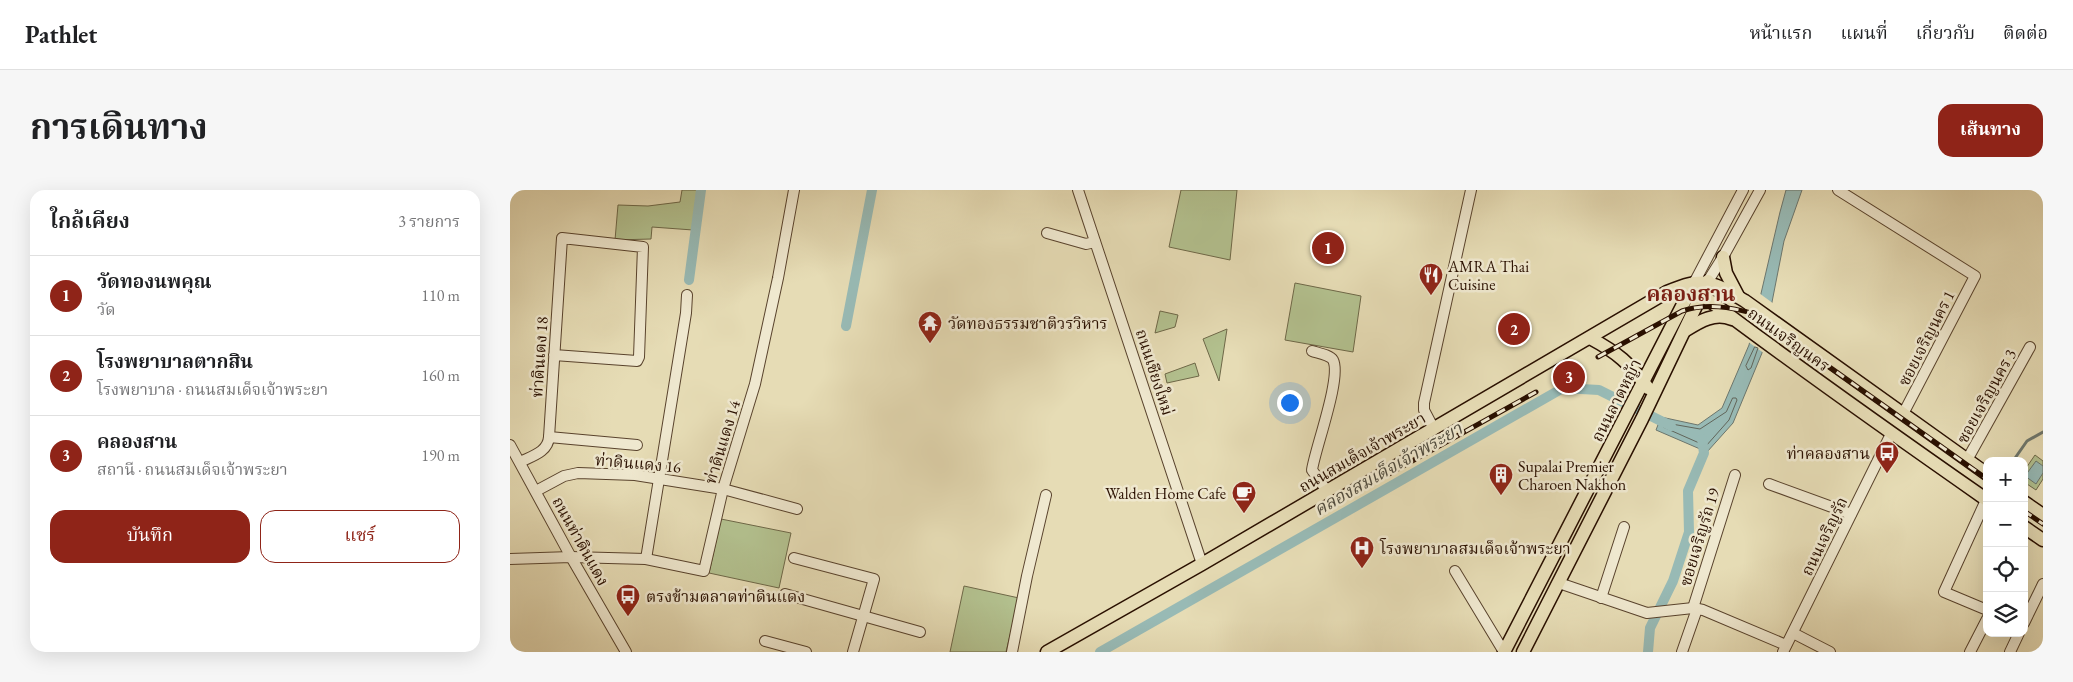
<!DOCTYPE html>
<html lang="th">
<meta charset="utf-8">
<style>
body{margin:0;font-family:"EB Garamond","Noto Serif Thai",serif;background:#f6f6f6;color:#202124}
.controls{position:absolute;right:15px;bottom:15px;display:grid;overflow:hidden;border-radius:10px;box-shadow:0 5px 20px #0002}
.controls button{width:45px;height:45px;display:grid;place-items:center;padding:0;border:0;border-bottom:1px solid #e0e0e0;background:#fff;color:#202124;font:25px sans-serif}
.you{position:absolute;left:779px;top:212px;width:18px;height:18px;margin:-12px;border:4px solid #fff;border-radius:50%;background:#1a73e8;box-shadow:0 0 0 8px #1a73e833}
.badge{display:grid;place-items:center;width:32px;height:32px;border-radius:50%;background:#8f2418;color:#fff;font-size:16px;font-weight:700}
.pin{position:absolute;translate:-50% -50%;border:2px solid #fff;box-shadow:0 1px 5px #0006}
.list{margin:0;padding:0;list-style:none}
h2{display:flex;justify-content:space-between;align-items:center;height:65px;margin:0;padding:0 20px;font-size:21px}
h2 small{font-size:16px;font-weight:400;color:#757577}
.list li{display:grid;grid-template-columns:32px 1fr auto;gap:15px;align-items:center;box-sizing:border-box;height:80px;padding:0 20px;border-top:1px solid #e0e0e0}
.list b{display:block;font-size:19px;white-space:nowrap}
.list p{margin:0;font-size:16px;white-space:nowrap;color:#757577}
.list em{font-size:16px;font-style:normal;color:#757577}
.actions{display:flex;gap:10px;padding:15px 20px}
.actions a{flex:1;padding:11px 0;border:1px solid #8f2418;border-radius:15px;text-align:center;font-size:18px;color:#8f2418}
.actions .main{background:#8f2418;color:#fff}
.icon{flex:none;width:28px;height:28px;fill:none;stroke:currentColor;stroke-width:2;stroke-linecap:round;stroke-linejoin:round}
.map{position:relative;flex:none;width:1533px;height:462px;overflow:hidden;border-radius:15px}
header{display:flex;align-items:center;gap:30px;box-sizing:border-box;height:70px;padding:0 25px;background:#fff;border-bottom:1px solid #e0e0e0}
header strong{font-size:24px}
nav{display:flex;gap:28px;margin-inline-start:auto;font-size:18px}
.intro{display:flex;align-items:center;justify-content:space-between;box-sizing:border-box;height:120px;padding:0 30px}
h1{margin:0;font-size:35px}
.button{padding:12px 22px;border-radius:15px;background:#8f2418;color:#fff;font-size:18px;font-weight:700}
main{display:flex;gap:30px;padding:0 30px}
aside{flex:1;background:#fff;border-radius:15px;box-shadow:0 5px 20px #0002}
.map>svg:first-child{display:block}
.green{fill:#b3c18f;stroke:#6e6848}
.water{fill:#98bab5;stroke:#6c766d}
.pier{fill:#e6dcb5}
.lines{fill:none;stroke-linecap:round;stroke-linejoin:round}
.shore{stroke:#61655a;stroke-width:1}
.stream{stroke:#6c766d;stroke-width:3}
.canal{stroke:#98bab5;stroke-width:10}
.minor-casing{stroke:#59432d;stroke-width:12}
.major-casing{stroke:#2a1000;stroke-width:15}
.minor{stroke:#efe8cf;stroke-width:10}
.major{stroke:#e6dcb5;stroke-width:12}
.rail-casing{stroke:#2a1000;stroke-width:5}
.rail{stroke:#efe8cf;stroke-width:3;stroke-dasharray:9;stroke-linecap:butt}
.labels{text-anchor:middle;stroke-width:5;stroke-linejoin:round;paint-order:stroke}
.poi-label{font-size:16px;fill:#2a1000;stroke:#efe8cf;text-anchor:start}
.street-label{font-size:16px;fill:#2a1000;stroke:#efe8cf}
.water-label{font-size:18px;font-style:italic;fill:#504c3f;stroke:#efe8cf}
.district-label{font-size:21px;font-weight:bold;fill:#7a1f14;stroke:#efe8cf}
</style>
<header>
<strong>Pathlet</strong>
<nav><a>หน้าแรก</a><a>แผนที่</a><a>เกี่ยวกับ</a><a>ติดต่อ</a></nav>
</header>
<div class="intro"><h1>การเดินทาง</h1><a class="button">เส้นทาง</a></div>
<main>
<aside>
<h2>ใกล้เคียง<small>3 รายการ</small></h2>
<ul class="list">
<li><span class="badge">1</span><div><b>วัดทองนพคุณ</b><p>วัด</p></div><em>110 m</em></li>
<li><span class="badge">2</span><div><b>โรงพยาบาลตากสิน</b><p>โรงพยาบาล · ถนนสมเด็จเจ้าพระยา</p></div><em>160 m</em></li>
<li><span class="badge">3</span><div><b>คลองสาน</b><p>สถานี · ถนนสมเด็จเจ้าพระยา</p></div><em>190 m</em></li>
</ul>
<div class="actions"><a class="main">บันทึก</a><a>แชร์</a></div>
</aside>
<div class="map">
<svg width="1533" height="462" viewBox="0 0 1533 462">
<rect width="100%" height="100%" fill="#e6dcb5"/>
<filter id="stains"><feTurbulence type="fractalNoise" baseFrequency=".004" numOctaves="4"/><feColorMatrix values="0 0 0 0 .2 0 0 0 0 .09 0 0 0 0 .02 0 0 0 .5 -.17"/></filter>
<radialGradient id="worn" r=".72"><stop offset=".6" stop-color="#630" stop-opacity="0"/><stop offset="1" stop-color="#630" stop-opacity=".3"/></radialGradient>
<g class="green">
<path d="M172 0H189L183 40 142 37 141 49 105 50 108 15 138 16 170 12Z"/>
<path d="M671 0H727L720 70 659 57Z"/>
<path d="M785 93 851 106 843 162 775 150Z"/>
<path d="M650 121 668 125 665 137 645 143Z"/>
<path d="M717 139 709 191 693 149Z"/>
<path d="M685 173 689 186 657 193 655 184Z"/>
<path d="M1525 265 1533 271V289L1526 300 1514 292V281Z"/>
<path d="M211 329 281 343 269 398 199 383Z"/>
<path d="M454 396 509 408 496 462H440Z"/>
</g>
<g class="water">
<path d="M1276 0H1292L1274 51 1252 163 1223 233 1197 262 1146 240 1151 227 1188 235 1212 218 1239 155 1270 22Z"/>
<path d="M1526 271 1533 276V283L1526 294 1515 286Z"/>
</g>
<path class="pier" d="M1249 103 1264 114 1255 164 1237 151Z"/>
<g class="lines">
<g class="shore">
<path d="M1245 157 1248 158 1241 178 1238 180 1236 176Z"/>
<path d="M1223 208H1226L1227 210 1219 230 1196 256 1153 237 1156 233 1190 239 1216 222Z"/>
</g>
<path class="stream" d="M1503 271 1517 251 1533 242"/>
<g class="canal">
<path d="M179 90 191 0"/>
<path d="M336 136 362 0"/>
<path d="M590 462 1053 198 1089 200 1161 236"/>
<path d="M1138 462 1140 438 1163 391 1179 342 1178 301 1194 263 1192 249"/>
</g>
<defs>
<g id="minor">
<path d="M568 0 692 374"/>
<path d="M1328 0 1465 86 1393 224"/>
<path d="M537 43 576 54 585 52"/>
<path d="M1198 91 1213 67 1250 0"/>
<path d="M1184 93 1233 0"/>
<path d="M802 161C808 163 820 165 823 170 832 187 805 259 802 280L817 301"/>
<path d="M924 239 914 220V213L961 0"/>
<path d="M39 247 127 255"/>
<path d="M0 255 61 367 116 462"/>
<path d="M1457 270 1520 157"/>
<path d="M10 272C22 266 38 262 39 247L52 48 133 57 129 167 127 171 44 165"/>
<path d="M1259 294 1341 324"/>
<path d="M26 301 54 286 68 283 125 285 213 299 287 319"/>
<path d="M1476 310 1434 402 1477 420"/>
<path d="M284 368 364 389 343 462"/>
<path d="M0 369 61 367 136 369 194 381 213 299 245 194 268 88 284 0"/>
<path d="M136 369 176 123 177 105"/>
<path d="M945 381 994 462"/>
<path d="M1049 393 1137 423 1183 418 1193 420 1276 455"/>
<path d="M275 404 410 442"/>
<path d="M1091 408 1114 337"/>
<path d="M1183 418 1225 285"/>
<path d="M1514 433 1533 394"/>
<path d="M1283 443 1320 462"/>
<path d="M255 451 296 462"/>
<path d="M502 462 517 386 536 305"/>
<path d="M1172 462 1187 419"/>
<path d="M1273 462 1381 244"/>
<path d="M1460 462 1477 429"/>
<path d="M1500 462 1509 443"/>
</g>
<g id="major">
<path d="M1213 67 1216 83 1228 106"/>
<path d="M1188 99 1192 105C1286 176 1381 243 1477 310"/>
<path d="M1176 140C1190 131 1205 122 1222 129"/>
<path d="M1080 148C1108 163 1119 173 1138 198"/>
<path d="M1514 312 1533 325"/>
<path d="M1514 337 1533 350"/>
<path d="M537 462 692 374 1157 102C1195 86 1201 91 1235 111L1477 284"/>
<path d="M994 462 1184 93"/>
<path d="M1013 462 1132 229 1198 91"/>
</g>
</defs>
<use href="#minor" class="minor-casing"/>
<use href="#major" class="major-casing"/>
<use href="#minor" class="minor"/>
<use href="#major" class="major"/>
<defs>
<g id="rail">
<path d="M1088 167 1172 121C1197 113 1220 117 1245 124L1477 289"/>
<path d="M877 285 1026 202"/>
<path d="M1514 321 1533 334"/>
</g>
</defs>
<use href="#rail" class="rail-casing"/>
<use href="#rail" class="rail"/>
</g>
<defs>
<symbol id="restaurant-pin" viewBox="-11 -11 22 30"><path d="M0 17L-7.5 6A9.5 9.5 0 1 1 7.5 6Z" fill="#8f2418" stroke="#efe8cf"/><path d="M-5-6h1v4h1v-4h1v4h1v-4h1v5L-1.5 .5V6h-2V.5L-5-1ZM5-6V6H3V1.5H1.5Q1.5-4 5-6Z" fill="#fff"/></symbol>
<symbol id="temple-pin" viewBox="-11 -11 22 30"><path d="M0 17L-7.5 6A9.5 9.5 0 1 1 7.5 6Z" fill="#8f2418" stroke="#efe8cf"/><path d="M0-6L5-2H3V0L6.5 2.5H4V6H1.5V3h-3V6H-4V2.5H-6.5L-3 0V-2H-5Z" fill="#fff"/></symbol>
<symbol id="bus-pin" viewBox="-11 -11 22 30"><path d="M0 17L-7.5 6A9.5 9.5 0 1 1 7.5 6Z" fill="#8f2418" stroke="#efe8cf"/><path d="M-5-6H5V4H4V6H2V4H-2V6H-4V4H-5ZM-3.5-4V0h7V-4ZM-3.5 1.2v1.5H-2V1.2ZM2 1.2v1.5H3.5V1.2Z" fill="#fff"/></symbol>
<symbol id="building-pin" viewBox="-11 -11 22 30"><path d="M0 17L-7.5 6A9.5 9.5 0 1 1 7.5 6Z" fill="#8f2418" stroke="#efe8cf"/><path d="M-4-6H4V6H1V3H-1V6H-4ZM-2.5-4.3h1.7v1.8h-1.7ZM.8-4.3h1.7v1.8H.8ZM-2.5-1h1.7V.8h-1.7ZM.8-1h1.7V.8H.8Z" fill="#fff"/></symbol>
<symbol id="cafe-pin" viewBox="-11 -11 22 30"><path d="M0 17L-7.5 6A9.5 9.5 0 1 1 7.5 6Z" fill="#8f2418" stroke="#efe8cf"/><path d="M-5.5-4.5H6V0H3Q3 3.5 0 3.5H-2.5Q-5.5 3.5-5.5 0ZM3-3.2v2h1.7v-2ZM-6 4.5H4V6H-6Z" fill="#fff"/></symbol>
<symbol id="hospital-pin" viewBox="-11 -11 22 30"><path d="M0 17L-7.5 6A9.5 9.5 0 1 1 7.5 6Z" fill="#8f2418" stroke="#efe8cf"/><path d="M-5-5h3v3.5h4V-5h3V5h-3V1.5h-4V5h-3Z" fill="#fff"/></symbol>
</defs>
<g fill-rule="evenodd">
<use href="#restaurant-pin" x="907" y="71" width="28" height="38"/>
<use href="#temple-pin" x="406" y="119" width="28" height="38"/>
<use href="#bus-pin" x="1363" y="249" width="28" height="38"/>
<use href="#building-pin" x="977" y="271" width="28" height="38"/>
<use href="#cafe-pin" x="720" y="289" width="28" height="38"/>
<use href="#hospital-pin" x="838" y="344" width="28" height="38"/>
<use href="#bus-pin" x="104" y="392" width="28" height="38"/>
</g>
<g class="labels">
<g class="poi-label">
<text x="938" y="82">AMRA Thai<tspan x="938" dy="18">Cuisine</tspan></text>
<text x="438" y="139">วัดทองธรรมชาติวรวิหาร</text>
<text x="1360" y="269" text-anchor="end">ท่าคลองสาน</text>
<text x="1008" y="282">Supalai Premier<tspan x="1008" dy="18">Charoen Nakhon</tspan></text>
<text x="716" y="309" text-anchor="end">Walden Home Cafe</text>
<text x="870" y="364">โรงพยาบาลสมเด็จเจ้าพระยา</text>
<text x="136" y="412">ตรงข้ามตลาดท่าดินแดง</text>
</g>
<g class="street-label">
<text transform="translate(1416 148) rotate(-63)" y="6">ซอยเจริญนคร 1</text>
<text transform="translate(1279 149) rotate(36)" y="6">ถนนเจริญนคร</text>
<text transform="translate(29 167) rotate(-86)" y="6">ท่าดินเดง 18</text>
<text transform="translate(645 182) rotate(72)" y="6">ถนนเชียงใหม่</text>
<text transform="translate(1476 206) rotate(-61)" y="6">ซอยเจริญนคร 3</text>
<text transform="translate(1106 210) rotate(-63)" y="6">ถนนลาดหญ้า</text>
<text transform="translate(212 252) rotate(-73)" y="6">ท่าดินแดง 14</text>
<text transform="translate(852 262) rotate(-30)" y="6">ถนนสมเด็จเจ้าพระยา</text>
<text transform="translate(128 273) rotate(5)" y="6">ท่าดินแดง 16</text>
<text transform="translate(1314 346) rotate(-64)" y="6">ถนนเจริญรัถ</text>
<text transform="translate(1189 347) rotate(-73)" y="6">ซอยเจริญรัถ 19</text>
<text transform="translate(71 351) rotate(61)" y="6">ถนนท่าดินแดง</text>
</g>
<g class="water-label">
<text transform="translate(878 279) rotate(-30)" y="6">คลองสมเด็จเจ้าพระยา</text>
</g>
<g class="district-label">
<text x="1181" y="111">คลองสาน</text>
</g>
</g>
<rect width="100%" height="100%" filter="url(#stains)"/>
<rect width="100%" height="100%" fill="url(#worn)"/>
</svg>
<div class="controls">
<button>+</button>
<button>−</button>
<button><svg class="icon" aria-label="locate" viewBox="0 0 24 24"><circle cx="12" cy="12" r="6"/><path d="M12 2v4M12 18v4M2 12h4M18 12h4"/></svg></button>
<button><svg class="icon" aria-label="layers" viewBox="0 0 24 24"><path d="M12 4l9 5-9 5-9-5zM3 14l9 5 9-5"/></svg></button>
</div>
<div class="you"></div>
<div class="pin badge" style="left:818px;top:58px">1</div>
<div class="pin badge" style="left:1004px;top:139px">2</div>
<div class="pin badge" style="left:1059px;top:187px">3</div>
</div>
</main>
